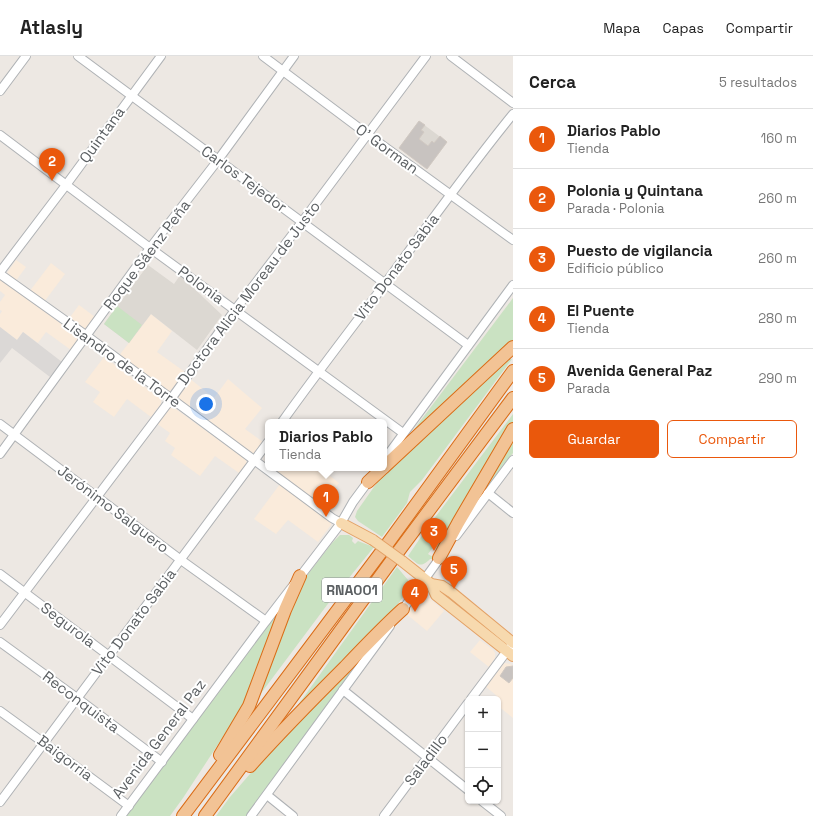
<!DOCTYPE html>
<html lang="es">
<meta charset="utf-8">
<style>
body{margin:0;font-family:"Space Grotesk",sans-serif;background:#f2f2f2;color:#222}
.controls{position:absolute;right:12px;bottom:12px;display:grid;overflow:hidden;border-radius:6px;box-shadow:0 1px 3px #0004}
.controls button{width:36px;height:36px;display:grid;place-items:center;padding:0;border:0;border-bottom:1px solid #e0e0e0;background:#fff;color:#222;font:20px sans-serif}
.you{position:absolute;left:206px;top:348px;width:14px;height:14px;margin:-10px;border:3px solid #fff;border-radius:50%;background:#1a73e8;box-shadow:0 0 0 6px #1a73e833}
.badge{display:grid;place-items:center;width:26px;height:26px;border-radius:50%;background:#ea580c;color:#fff;font-size:13px;font-weight:700}
.pin{position:absolute;translate:-50% -33px;filter:drop-shadow(0 1px 2px #0008)}
.pin::after{content:'';position:absolute;top:21px;width:14px;height:12px;background:inherit;clip-path:polygon(0 0,100% 0,50% 100%)}
.popup{position:absolute;left:265px;top:363px;width:122px;height:52px;box-sizing:border-box;display:grid;place-content:center;border-radius:6px;background:#fff;filter:drop-shadow(0 1px 3px #0005);font-size:13px;white-space:nowrap;color:#767676}
.popup b{font-size:15px;color:#222}
.popup::after{content:'';position:absolute;left:50%;top:100%;margin-left:-8px;border:8px solid transparent;border-top-color:#fff}
.list{margin:0;padding:0;list-style:none}
h2{display:flex;justify-content:space-between;align-items:center;height:52px;margin:0;padding:0 16px;font-size:17px}
h2 small{font-size:13px;font-weight:400;color:#767676}
.list li{display:grid;grid-template-columns:26px 1fr auto;gap:12px;align-items:center;box-sizing:border-box;height:60px;padding:0 16px;border-top:1px solid #e0e0e0}
.list b{display:block;font-size:15px;white-space:nowrap}
.list p{margin:0;font-size:13px;white-space:nowrap;color:#767676}
.list em{font-size:13px;font-style:normal;color:#767676}
.actions{display:flex;gap:8px;padding:12px 16px}
.actions a{flex:1;padding:9px 0;border:1px solid #ea580c;border-radius:6px;text-align:center;font-size:14px;color:#ea580c}
.actions .main{background:#ea580c;color:#fff}
.icon{flex:none;width:22px;height:22px;fill:none;stroke:currentColor;stroke-width:2;stroke-linecap:round;stroke-linejoin:round}
.map{position:relative;flex:none;width:513px;height:760px;overflow:hidden}
header{display:flex;align-items:center;gap:24px;box-sizing:border-box;height:56px;padding:0 20px;background:#fff;border-bottom:1px solid #e0e0e0}
header strong{font-size:19px}
nav{display:flex;gap:22px;margin-inline-start:auto;font-size:14px}
main{display:flex}
aside{flex:1;background:#fff}
.map>svg:first-child{display:block}
.commercial{fill:#faebdb}
.industrial{fill:#dbd8d6}
.education{fill:#dcd8d2}
.green{fill:#cae2c2}
.building{fill:#c8c3c0;stroke:#d1c9c2}
.lines{fill:none;stroke-linecap:round;stroke-linejoin:round}
.minor-casing{stroke:#afb2b5;stroke-width:10}
.major-casing{stroke:#e3a166;stroke-width:12}
.highway-casing{stroke:#da6c16;stroke-width:14}
.minor{stroke:#fff;stroke-width:8}
.major{stroke:#f7d9ae;stroke-width:10}
.highway{stroke:#f2c395;stroke-width:12}
.major-bridge-casing{stroke:#e3a166;stroke-width:12;stroke-linecap:butt}
.major-bridge{stroke:#f7d9ae;stroke-width:10}
.labels{text-anchor:middle;stroke-width:4;stroke-linejoin:round;paint-order:stroke}
.shield{fill:#fff;stroke:#8d9092;stroke-width:1}
.shield-label{font-size:14px;font-weight:bold;fill:#5c6063}
.street-label{font-size:15px;fill:#5c6063;stroke:#fff}
</style>
<header>
<strong>Atlasly</strong>
<nav><a>Mapa</a><a>Capas</a><a>Compartir</a></nav>
</header>
<main>
<div class="map">
<svg width="513" height="760" viewBox="0 0 513 760">
<rect width="100%" height="100%" fill="#ede8e3"/>
<g class="commercial">
<path d="M16 204 26 211 15 226 7 218V217Z"/>
<path d="M51 207 65 218 44 246 29 236Z"/>
<path d="M0 222 77 280 78 285 71 294 46 276 38 287 23 276 17 284 0 271V258L2 255 0 254V246L5 239 0 235Z"/>
<path d="M79 249 95 261 86 274H84L68 264Z"/>
<path d="M151 258 172 275 157 296 185 316 172 333 168 336 118 301Z"/>
<path d="M104 301 161 343V348L151 361 127 343 114 361 93 346 100 336 85 326Z"/>
<path d="M189 322 214 342 228 323 262 352 245 373 263 386 255 397H249L177 343V341Z"/>
<path d="M169 351H173L245 403 247 407 239 417 215 400 200 420 171 399 175 392 165 385 170 377 156 367Z"/>
<path d="M269 412H320L339 427 323 449Z"/>
<path d="M280 428 331 466V469L318 486 288 464 276 478 254 463Z"/>
<path d="M422 539 428 541 444 555 427 575 405 557 416 542Z"/>
<path d="M480 584 493 594 495 597V602L489 611 470 596Z"/>
<path d="M505 607 510 608 513 610V662L498 650V643H495L497 640 485 630 502 608Z"/>
</g>
<path class="industrial" d="M0 271 17 284 23 276 62 306 50 321 12 292 0 307Z"/>
<g class="education">
<path d="M419 65 447 86 427 113 399 92Z"/>
<path d="M148 209 174 228 181 218 187 223 186 225 222 259 197 294 151 258 129 287 104 268Z"/>
</g>
<g class="green">
<path d="M513 242V284L406 384Z"/>
<path d="M117 250 142 269 129 287 104 268Z"/>
<path d="M509 303H512L422 424 410 436 407 447 382 481 358 465 355 461 357 455 381 421Z"/>
<path d="M513 358V368L439 493 434 490 428 498 433 501 432 503H430C420 513 418 508 408 500L427 472Z"/>
<path d="M513 381V397L472 453Z"/>
<path d="M340 479H349L353 482 352 485 355 488 358 485 363 487 374 491 327 549 256 644 305 522 332 487Z"/>
<path d="M397 511 408 524 410 528 405 535 407 536 391 557 293 656Z"/>
<path d="M278 554 247 644 183 742 170 760H125Z"/>
<path d="M374 584 246 760H216L230 741 283 680Z"/>
</g>
<g class="building">
<path d="M419 65 425 69 421 74 424 76 419 83 428 90 432 85 434 87 440 80 447 86 427 113 399 92Z"/>
<path d="M513 610V622L509 627 500 620 506 611Z"/>
</g>
<g class="lines">
<defs>
<g id="minor">
<path d="M78 0 468 289"/>
<path d="M263 0 367 78 513 184"/>
<path d="M451 0 513 47"/>
<path d="M0 35 26 0"/>
<path d="M0 79 150 192 403 377"/>
<path d="M0 216 66 129 161 0"/>
<path d="M0 218 87 280 332 462 341 467"/>
<path d="M282 366C316 318 352 272 387 225 428 169 469 112 513 58"/>
<path d="M0 368 181 504 266 565"/>
<path d="M0 398 150 192 218 104 294 0"/>
<path d="M384 404 513 229"/>
<path d="M488 437 513 457"/>
<path d="M456 480 513 404"/>
<path d="M0 518 193 663"/>
<path d="M401 556 442 499"/>
<path d="M0 569 171 343 235 254 302 166 426 0"/>
<path d="M0 586 77 642 162 706"/>
<path d="M343 634 468 734"/>
<path d="M471 643 510 591"/>
<path d="M0 655 44 687 129 750"/>
<path d="M267 739 293 760"/>
<path d="M482 745 501 760"/>
<path d="M0 746 268 386"/>
<path d="M121 760 266 565 341 467 353 446 370 423"/>
<path d="M251 760 390 570"/>
<path d="M384 760 468 647"/>
</g>
<g id="major">
<path d="M341 467 373 484"/>
<path d="M402 505 431 528 442 530 451 536 513 587"/>
<path d="M431 528 436 539 513 600"/>
</g>
<g id="highway">
<path d="M384 411 513 291"/>
<path d="M368 426 383 412"/>
<path d="M439 502 458 467 513 373"/>
<path d="M220 699 249 650 285 554 300 520"/>
<path d="M250 710C281 675 313 643 345 611 364 591 383 571 403 553"/>
<path d="M183 760 388 487 513 315"/>
<path d="M205 760 392 504 513 342"/>
</g>
</defs>
<use href="#minor" class="minor-casing"/>
<use href="#major" class="major-casing"/>
<use href="#highway" class="highway-casing"/>
<use href="#minor" class="minor"/>
<use href="#major" class="major"/>
<use href="#highway" class="highway"/>
<defs>
<path id="major-bridge" d="M373 484 402 505"/>
</defs>
<use href="#major-bridge" class="major-bridge-casing"/>
<use href="#major-bridge" class="major-bridge"/>
</g>
<g class="labels">
<rect class="shield" x="322" y="522" width="60" height="24" rx="3"/>
<g class="shield-label">
<text x="352" y="539">RNA001</text>
</g>
<g class="street-label">
<text transform="translate(102 79) rotate(-54)" y="5">Quintana</text>
<text transform="translate(387 93) rotate(36)" y="5">O' Gorman</text>
<text transform="translate(244 123) rotate(36)" y="5">Carlos Tejedor</text>
<text transform="translate(147 199) rotate(-53)" y="5">Roque Sáenz Peña</text>
<text transform="translate(397 211) rotate(-53)" y="5">Vito Donato Sabia</text>
<text transform="translate(201 229) rotate(36)" y="5">Polonia</text>
<text transform="translate(249 237) rotate(-53)" y="5">Doctora Alicia Moreau de Justo</text>
<text transform="translate(122 307) rotate(36)" y="5">Lisandro de la Torre</text>
<text transform="translate(113 453) rotate(37)" y="5">Jerónimo Salguero</text>
<text transform="translate(134 566) rotate(-53)" y="5">Vito Donato Sabia</text>
<text transform="translate(68 569) rotate(37)" y="5">Segurola</text>
<text transform="translate(81 646) rotate(37)" y="5">Reconquista</text>
<text transform="translate(159 683) rotate(-53)" y="5">Avenida General Paz</text>
<text transform="translate(65 702) rotate(37)" y="5">Baigorria</text>
<text transform="translate(426 704) rotate(-53)" y="5">Saladillo</text>
</g>
</g>
</svg>
<div class="controls">
<button>+</button>
<button>−</button>
<button><svg class="icon" aria-label="locate" viewBox="0 0 24 24"><circle cx="12" cy="12" r="6"/><path d="M12 2v4M12 18v4M2 12h4M18 12h4"/></svg></button>
</div>
<div class="you"></div>
<div class="pin badge" style="left:326px;top:461px">1</div>
<div class="popup"><b>Diarios Pablo</b>Tienda</div>
<div class="pin badge" style="left:52px;top:125px">2</div>
<div class="pin badge" style="left:434px;top:495px">3</div>
<div class="pin badge" style="left:415px;top:556px">4</div>
<div class="pin badge" style="left:454px;top:533px">5</div>
</div>
<aside>
<h2>Cerca<small>5 resultados</small></h2>
<ul class="list">
<li><span class="badge">1</span><div><b>Diarios Pablo</b><p>Tienda</p></div><em>160 m</em></li>
<li><span class="badge">2</span><div><b>Polonia y Quintana</b><p>Parada · Polonia</p></div><em>260 m</em></li>
<li><span class="badge">3</span><div><b>Puesto de vigilancia</b><p>Edificio público</p></div><em>260 m</em></li>
<li><span class="badge">4</span><div><b>El Puente</b><p>Tienda</p></div><em>280 m</em></li>
<li><span class="badge">5</span><div><b>Avenida General Paz</b><p>Parada</p></div><em>290 m</em></li>
</ul>
<div class="actions"><a class="main">Guardar</a><a>Compartir</a></div>
</aside>
</main>
